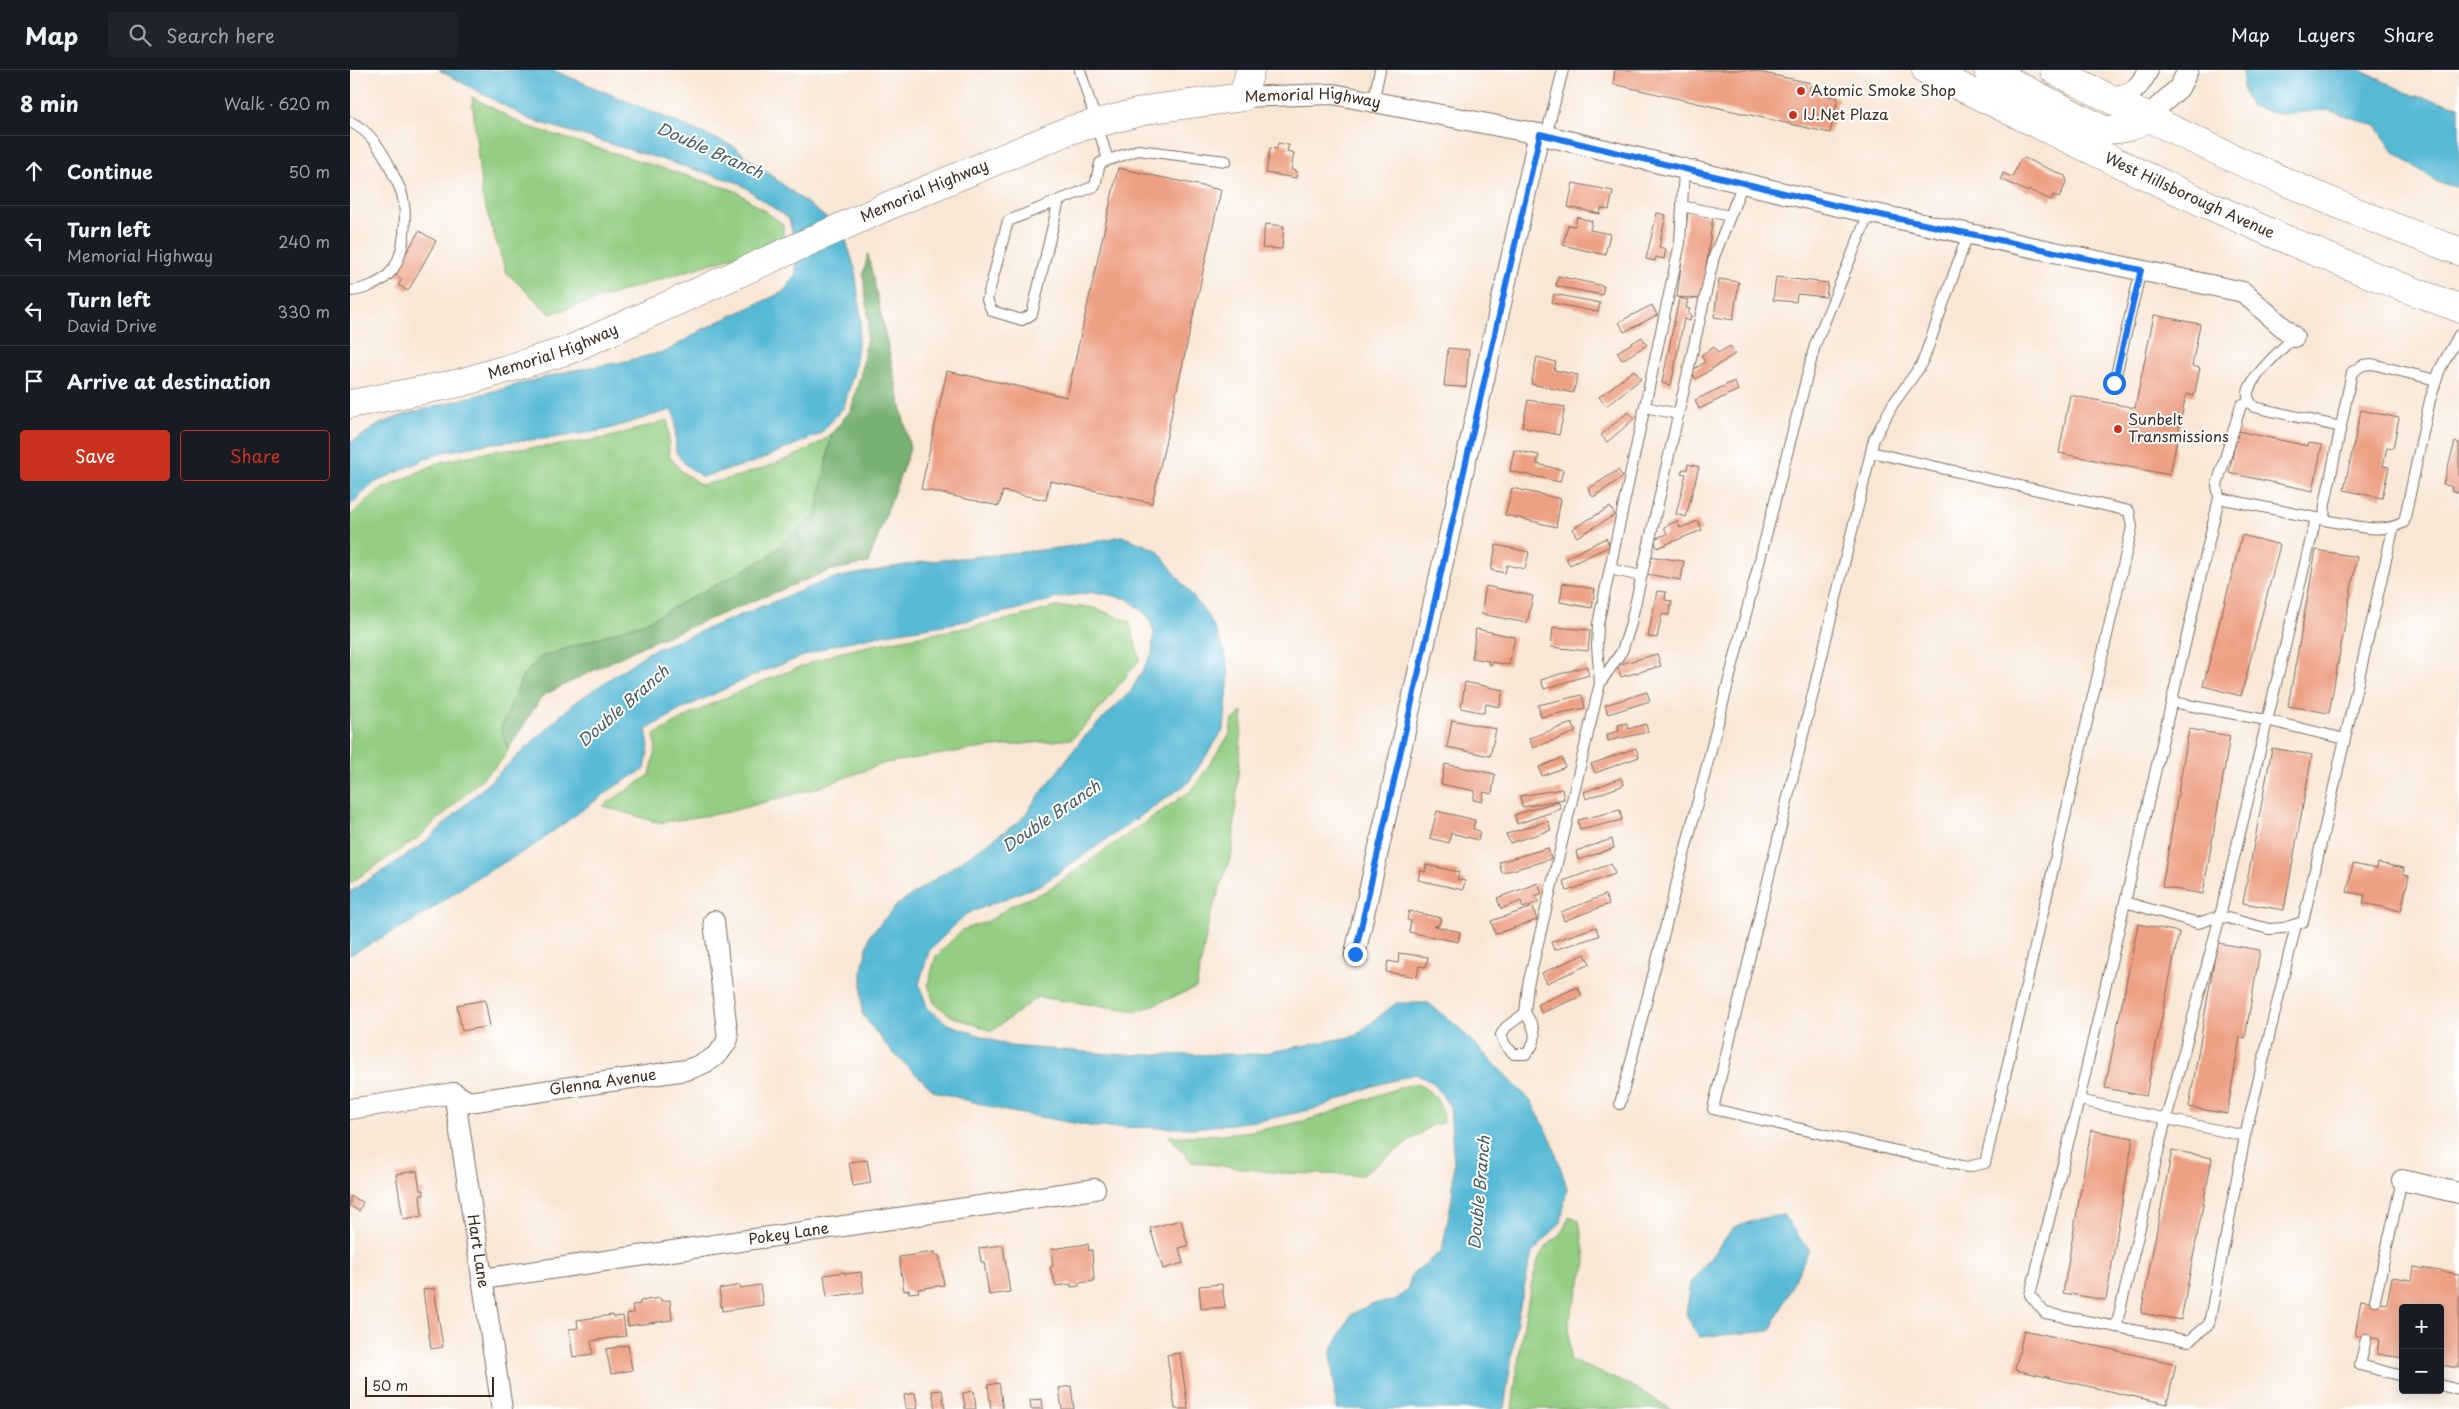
<!DOCTYPE html>
<meta charset="utf-8">
<style>
body{margin:0;font-family:"Playpen Sans",sans-serif;background:#20242c;color:#f1f3f6}
.controls{position:absolute;right:15px;bottom:15px;display:grid;overflow:hidden;border-radius:5px;box-shadow:0 2px 12px #0003}
.controls button{width:45px;height:45px;display:grid;place-items:center;padding:0;border:0;border-bottom:1px solid #363941;background:#171b24;color:#f1f3f6;font:25px sans-serif}
.scale{position:absolute;left:15px;bottom:12px;width:129px;box-sizing:border-box;padding-left:5px;border:2px solid #3b2a1e;border-top:0;font-size:14px;line-height:18px;white-space:nowrap;color:#3b2a1e;-webkit-text-stroke:4px #fff;paint-order:stroke}
.stop{position:absolute;width:15px;height:15px;margin:-11px;border:4px solid #1a73e8;border-radius:50%;background:#fff}
.stop.end{background:#1a73e8;border-color:#fff;box-shadow:0 1px 5px #0008}
.list{margin:0;padding:0;list-style:none}
h2{display:flex;justify-content:space-between;align-items:center;height:65px;margin:0;padding:0 20px;font-size:21px}
h2 small{font-size:16px;font-weight:400;color:#9ea1a6}
.list li{display:grid;grid-template-columns:32px 1fr auto;gap:15px;align-items:center;box-sizing:border-box;height:70px;padding:0 20px;border-top:1px solid #363941}
.list b{display:block;font-size:19px;white-space:nowrap}
.list p{margin:0;font-size:16px;white-space:nowrap;color:#9ea1a6}
.list em{font-size:16px;font-style:normal;color:#9ea1a6}
.actions{display:flex;gap:10px;padding:15px 20px}
.actions a{flex:1;padding:11px 0;border:1px solid #c8321e;border-radius:5px;text-align:center;font-size:18px;color:#c8321e}
.actions .main{background:#c8321e;color:#fff}
.icon{flex:none;width:28px;height:28px;fill:none;stroke:currentColor;stroke-width:2;stroke-linecap:round;stroke-linejoin:round}
.map{position:relative;flex:none;width:2109px;height:1339px;overflow:hidden}
header{display:flex;align-items:center;gap:30px;box-sizing:border-box;height:70px;padding:0 25px;background:#171b24;border-bottom:1px solid #363941}
header strong{font-size:24px}
nav{display:flex;gap:28px;margin-inline-start:auto;font-size:18px}
.search{width:350px;height:45px;background:#20242c;display:flex;align-items:center;gap:12px;box-sizing:border-box;padding:0 18px;border-radius:5px;color:#9ea1a6;font-size:19px}
main{display:flex}
aside{flex:1;background:#171b24}
.map>svg:first-child{display:block}
.green{fill:#93ce83;stroke:#677c50}
.forest{fill:#76b171;stroke:#586e48}
.water{fill:#56b9d5;stroke:#48727a}
.building{fill:#eda083}
.lines{fill:none;stroke-linecap:round;stroke-linejoin:round}
.lane-casing{stroke:#7d6c5e;stroke-width:12}
.street-casing{stroke:#7d6c5e;stroke-width:22}
.secondary-casing{stroke:#7d6c5e;stroke-width:29}
.primary-casing{stroke:#7d6c5e;stroke-width:29}
.lane{stroke:#fff;stroke-width:10}
.street{stroke:#fff;stroke-width:20}
.secondary{stroke:#fff;stroke-width:28}
.primary{stroke:#fff;stroke-width:28}
.route{stroke:#1a73e8;stroke-width:6}
.poi-dot{fill:#c8321e;stroke:#fff;stroke-width:2}
.labels{text-anchor:middle;stroke-width:4;stroke-linejoin:round;paint-order:stroke}
.poi-label{font-size:15px;fill:#3b2a1e;stroke:#fff;text-anchor:start}
.street-label{font-size:15px;fill:#3b2a1e;stroke:#fff}
.water-label{font-size:16px;font-style:italic;fill:#445c5e;stroke:#fff}
</style>
<header>
<strong>Map</strong>
<div class="search"><svg class="icon" aria-label="search" viewBox="0 0 24 24"><circle cx="10" cy="10" r="6"/><path d="M15 15l6 6"/></svg>Search here</div>
<nav><a>Map</a><a>Layers</a><a>Share</a></nav>
</header>
<main>
<aside>
<h2>8 min<small>Walk · 620 m</small></h2>
<ul class="list">
<li><svg class="icon" aria-label="ahead" viewBox="0 0 24 24"><path d="M12 20V5M6 11l6-6 6 6"/></svg><div><b>Continue</b></div><em>50 m</em></li>
<li><svg class="icon" aria-label="left" viewBox="0 0 24 24"><path d="M17 20v-9H6M10 6l-5 5 5 5"/></svg><div><b>Turn left</b><p>Memorial Highway</p></div><em>240 m</em></li>
<li><svg class="icon" aria-label="left" viewBox="0 0 24 24"><path d="M17 20v-9H6M10 6l-5 5 5 5"/></svg><div><b>Turn left</b><p>David Drive</p></div><em>330 m</em></li>
<li><svg class="icon" aria-label="arrive" viewBox="0 0 24 24"><path d="M6 21V4h12l-3 4 3 4H6"/></svg><div><b>Arrive at destination</b></div></li>
</ul>
<div class="actions"><a class="main">Save</a><a>Share</a></div>
</aside>
<div class="map">
<svg width="2109" height="1339" viewBox="0 0 2109 1339">
<rect width="100%" height="100%" fill="#fff"/>
<filter id="ink" filterUnits="userSpaceOnUse"><feTurbulence type="fractalNoise" baseFrequency=".02" numOctaves="2"/><feDisplacementMap in="SourceGraphic" scale="10" xChannelSelector="R" yChannelSelector="G"/><feConvolveMatrix kernelMatrix="1 2 1 2 8 2 1 2 1" color-interpolation-filters="sRGB"/></filter>
<filter id="wash" filterUnits="userSpaceOnUse"><feTurbulence type="fractalNoise" baseFrequency=".0096" numOctaves="4" result="noise"/><feDisplacementMap in="SourceGraphic" scale="20" xChannelSelector="R" yChannelSelector="G"/><feGaussianBlur stdDeviation="1.12" result="paint"/><feColorMatrix in="noise" values="0 0 0 0 0 0 0 0 0 0 0 0 0 0 0 0 0 1.4 0 .05"/><feComposite in="paint" operator="in"/></filter>
<g filter="url(#wash)">
<rect width="100%" height="100%" fill="#f8e7d5"/>
<g class="green">
<path d="M122 27 176 56 386 121 433 154V171L200 244 156 202 132 126Z"/>
<path d="M318 350 319 386 331 401 351 415C385 409 459 386 482 363L466 445 416 488 298 551 191 587 173 605 151 658 158 680 151 691 68 768 0 813V446L28 421 90 392 143 381 204 376 257 368Z"/>
<path d="M706 537H741L779 551 790 589 743 647 722 669 625 679 535 693 467 718 378 742 309 753 253 736 300 705 306 678 304 665C349 638 397 617 445 599 459 594 473 587 488 583 560 565 634 558 706 537Z"/>
<path d="M893 641 882 783 860 846 846 918 788 941 688 927 642 961 601 946 584 933 578 914 586 886 612 860 641 850 660 836 696 821 842 720 880 664 882 651Z"/>
<path d="M1065 1013C1083 1021 1093 1033 1093 1053L1082 1055 1012 1105 930 1103 842 1092 819 1066C864 1067 928 1060 971 1046 1002 1035 1033 1022 1065 1013Z"/>
<path d="M1219 1147 1229 1150 1236 1193 1219 1250 1220 1290 1280 1315 1321 1339H1162C1169 1289 1174 1238 1188 1190 1194 1173 1215 1166 1219 1147Z"/>
</g>
<path class="forest" d="M518 184 560 379 518 493 478 501 297 574 192 626 158 680 151 658 173 605 191 587 298 551 416 488 466 445 482 363 501 340 512 299 519 252 513 205Z"/>
<g class="water">
<path d="M89 0H203L383 76 493 161 505 199 511 250 505 298 494 337 470 364 402 393 352 407 335 394 326 382 325 345 321 340 255 360 203 368 142 373 88 383 24 413 0 435V373L30 354 56 344 219 301 272 292 317 281 353 259 433 222 446 205V179L439 149 389 113 179 49Z"/>
<path d="M1893 0H2010L2062 25 2109 36V118L2087 112 2044 82 2026 56 1978 40 1930 44 1900 36 1893 19Z"/>
<path d="M772 466 807 480 860 549 875 581 879 605 874 659 838 713 692 814 616 844 579 881 569 914 578 939 598 954 659 976 775 985 909 984 1005 966 1046 933H1078L1107 956 1181 1031 1202 1071 1217 1118 1211 1152 1182 1183 1168 1244 1154 1339H986L981 1281 1001 1245 1021 1234 1045 1231 1057 1220 1062 1204 1092 1181 1102 1128 1104 1095 1100 1037 1084 1013 1065 1004 1020 1017 968 1038 914 1050 845 1058 746 1057 656 1041 584 1021 540 980 512 944V899L520 865 547 835 670 751 732 669 781 621 802 583 804 562 798 546 778 529 745 522 711 527 673 538 606 553 530 565 483 575 409 603 328 641 296 660 299 676 295 699 267 715 180 778 124 809 72 846 0 885V822L72 775 223 634 299 582 480 509 572 492 710 478Z"/>
<path d="M1433 1145 1459 1180 1420 1261 1349 1267 1336 1244 1341 1213 1384 1157 1413 1148Z"/>
</g>
<g id="blocks">
<g class="building">
<path d="M1265 0H1399L1461 13 1459 21 1488 28 1480 63 1263 14Z"/>
<path d="M928 73 939 75 937 81 944 83 941 100 947 101 946 108 916 103 920 78 927 79Z"/>
<path d="M1674 88 1715 106 1717 111 1709 128 1703 125 1701 130 1679 120 1678 122 1651 109 1653 103 1662 107 1670 90Z"/>
<path d="M768 98 871 120 802 433 700 411 696 430 653 421 649 436 571 419 597 301 717 327Z"/>
<path d="M1223 113 1263 121 1259 140 1251 138 1250 144 1218 137Z"/>
<path d="M1338 142 1363 146 1352 229 1327 227Z"/>
<path d="M1307 143 1316 145 1309 177 1316 179 1314 189 1306 187 1305 191 1296 189Z"/>
<path d="M1227 147 1242 151 1240 160 1260 164 1255 185 1213 175 1218 155 1225 156Z"/>
<path d="M915 154 934 156 932 179 912 178Z"/>
<path d="M69 161 86 171 58 221 48 215 52 209 44 204Z"/>
<path d="M1208 206 1254 216 1252 225 1206 216Z"/>
<path d="M1426 207 1478 213 1476 227 1447 224 1446 232 1423 230Z"/>
<path d="M1369 209 1389 212 1383 250 1364 247Z"/>
<path d="M1204 224 1250 233 1248 242 1202 233Z"/>
<path d="M1329 228 1338 230 1336 238 1340 239 1338 244 1341 245 1340 251 1334 249 1321 315 1312 313Z"/>
<path d="M1302 235 1307 245 1274 262 1269 252Z"/>
<path d="M1804 245 1850 254 1842 296 1850 298 1844 326 1836 324 1820 405 1709 383 1720 325 1785 338Z"/>
<path d="M1292 267 1297 275 1272 290 1267 282Z"/>
<path d="M1380 276 1385 284 1346 309 1341 301 1355 292 1351 285 1364 277 1368 283Z"/>
<path d="M1098 278 1119 280 1116 317 1094 316Z"/>
<path d="M1187 287 1206 292 1204 300 1228 305 1223 323 1181 314Z"/>
<path d="M1284 300 1291 309 1256 336 1249 327Z"/>
<path d="M1384 311 1388 320 1349 339 1345 330Z"/>
<path d="M1178 330 1215 337 1209 365 1172 357Z"/>
<path d="M2011 340 2049 348 2043 378 2037 377 2033 396 2039 397 2032 428 1994 420Z"/>
<path d="M1278 342 1284 349 1257 372 1251 365Z"/>
<path d="M1888 361 1958 376 1959 373 1972 375 1963 421 1879 403Z"/>
<path d="M2105 372 2109 373V423L2101 420 2102 417 2093 414Z"/>
<path d="M1164 380 1189 385 1187 394 1213 400 1210 412 1160 401Z"/>
<path d="M1338 394 1349 397 1336 447 1326 444 1336 404 1331 403 1333 399 1337 400Z"/>
<path d="M1268 400 1273 407 1243 427 1238 419Z"/>
<path d="M1162 418 1211 429 1206 457 1155 445Z"/>
<path d="M1260 437 1265 445 1227 467 1222 459Z"/>
<path d="M1327 451 1330 458 1348 451 1352 460 1307 478 1304 469 1317 464 1314 457Z"/>
<path d="M1892 465 1930 475 1891 626 1853 616Z"/>
<path d="M1256 468 1260 476 1220 495 1216 488Z"/>
<path d="M1146 475 1179 482 1175 499 1157 495 1155 503 1141 500Z"/>
<path d="M1966 480 2007 487 1979 643 1938 636Z"/>
<path d="M1299 486 1334 491 1331 510 1296 504Z"/>
<path d="M1213 513 1245 519 1242 538 1210 532Z"/>
<path d="M1136 516 1183 526 1177 553 1131 544Z"/>
<path d="M1307 521 1316 522 1315 530 1322 531 1319 545 1312 544 1307 568 1298 567Z"/>
<path d="M1203 557 1240 560 1238 581 1201 577Z"/>
<path d="M1126 559 1165 567 1159 595 1142 592V595L1139 594V591L1122 588Z"/>
<path d="M1307 584 1311 596 1271 607 1267 595Z"/>
<path d="M1236 596 1239 605 1194 619 1191 610Z"/>
<path d="M1115 612 1153 620 1150 637 1136 634 1134 643 1111 638Z"/>
<path d="M1297 622 1300 631 1258 644 1255 635Z"/>
<path d="M1232 625 1235 638 1191 647 1188 635Z"/>
<path d="M1102 650 1146 659 1140 686 1097 677Z"/>
<path d="M1222 653 1226 662 1183 678 1179 668Z"/>
<path d="M1277 653 1278 659 1296 654 1298 662 1258 671 1257 664 1269 661 1268 655Z"/>
<path d="M1839 659 1880 666 1853 824 1812 817Z"/>
<path d="M1286 678 1289 687 1245 703 1241 694Z"/>
<path d="M1922 678 1962 685 1934 840 1893 833Z"/>
<path d="M1212 688 1215 697 1192 706 1189 697Z"/>
<path d="M1095 694 1145 704 1142 724 1134 722 1132 732 1123 730 1125 721 1091 714Z"/>
<path d="M1271 708 1274 715 1236 729 1234 722Z"/>
<path d="M1212 719 1214 729 1172 737 1170 726Z"/>
<path d="M1208 731 1211 739 1167 754 1164 745Z"/>
<path d="M1270 740 1272 750 1230 760 1228 750Z"/>
<path d="M1087 741 1125 750 1123 759 1130 761 1128 770 1101 763 1099 773 1080 768Z"/>
<path d="M1198 751 1201 760 1160 773 1156 764Z"/>
<path d="M1262 769 1264 778 1228 790 1226 781Z"/>
<path d="M1198 778 1201 789 1152 803 1149 792Z"/>
<path d="M2028 793 2054 798 2053 804 2059 806 2051 841 2013 833 2015 825 1997 822 2003 794 2027 799Z"/>
<path d="M1261 794 1265 804 1217 821 1213 811Z"/>
<path d="M1076 795 1109 802 1107 809 1115 811 1113 820 1068 810 1070 801 1075 802Z"/>
<path d="M1188 813 1192 823 1185 826 1188 832 1173 838 1171 831 1151 839 1147 828Z"/>
<path d="M1255 825 1259 834 1214 851 1211 842Z"/>
<path d="M1183 837 1187 850 1145 864 1141 851Z"/>
<path d="M1059 841 1091 848 1089 855 1084 856 1110 862 1108 872 1059 862 1061 851 1057 850Z"/>
<path d="M1788 854 1829 862 1796 1026 1755 1018Z"/>
<path d="M1246 857 1249 866 1204 880 1201 872Z"/>
<path d="M1867 873 1910 880 1895 968 1890 967 1877 1044 1839 1037Z"/>
<path d="M1049 883 1078 887 1076 897 1069 896 1067 907 1036 902 1038 891 1048 893Z"/>
<path d="M1235 884 1240 894 1197 913 1192 903Z"/>
<path d="M1228 917 1232 926 1191 943 1188 934Z"/>
<path d="M135 930 140 956 112 961 107 935Z"/>
<path d="M1741 1060 1783 1068 1756 1230 1713 1223Z"/>
<path d="M1822 1080 1862 1088 1831 1250 1791 1243Z"/>
<path d="M517 1090 521 1113 503 1116 499 1092Z"/>
<path d="M67 1101 70 1120H74V1125H70L72 1146 53 1149 46 1104Z"/>
<path d="M0 1126 13 1132 9 1141 0 1136Z"/>
<path d="M831 1150 838 1176 829 1178 833 1193 813 1199 800 1158Z"/>
<path d="M738 1174 739 1181 742 1180 744 1211 729 1213V1216L721 1217V1214L706 1216 700 1197 703 1196 701 1179Z"/>
<path d="M653 1175 660 1222 639 1225 634 1192H631L629 1178Z"/>
<path d="M585 1182V1186L589 1185 594 1215 568 1219 569 1222 559 1223V1220L554 1221 549 1187Z"/>
<path d="M2064 1197 2109 1204V1298L2090 1295V1238H2053V1288L2027 1284 2029 1269 2005 1265 2011 1230 2037 1234 2042 1207 2062 1210Z"/>
<path d="M495 1202V1204L511 1202 514 1222 477 1227 474 1205Z"/>
<path d="M872 1214 875 1237 851 1239 849 1216Z"/>
<path d="M390 1215V1218L410 1215 413 1235 372 1241 369 1219Z"/>
<path d="M84 1218 93 1277 81 1279 73 1220Z"/>
<path d="M310 1228 311 1231 320 1230 322 1250 278 1256 277 1244 283 1243 282 1235 290 1234V1231Z"/>
<path d="M263 1245V1247L273 1246 276 1266 241 1271 243 1284 223 1287 219 1259 228 1258 227 1250Z"/>
<path d="M1674 1260 1826 1294 1817 1334 1665 1300Z"/>
<path d="M278 1275 282 1300 261 1304 256 1279Z"/>
<path d="M830 1283 838 1339H825L817 1285Z"/>
<path d="M649 1313 653 1339H641L638 1315Z"/>
<path d="M721 1316 724 1339H712L709 1318Z"/>
<path d="M592 1320 595 1339H585L582 1321Z"/>
<path d="M624 1321 626 1339H615L613 1323Z"/>
<path d="M565 1323 568 1339H556L554 1325Z"/>
<path d="M692 1329 693 1339H681L680 1330Z"/>
</g>
</g>
</g>
<g filter="url(#ink)">
<use href="#blocks" fill-opacity="0" stroke="#7d6c5e" stroke-width="1"/>
<g class="lines">
<defs>
<g id="lane">
<path d="M730 0 758 90"/>
<path d="M1023 32 1030 0"/>
<path d="M0 52C18 59 32 80 40 97 43 105 48 113 51 121 58 142 56 189 38 205 29 214 12 220 0 221"/>
<path d="M1196 66 1213 0"/>
<path d="M1334 99 1330 173 1248 554 1247 576 1250 613 1272 581 1280 557 1364 187 1393 113"/>
<path d="M709 130 682 244 672 250 642 241 637 230 658 151 745 116 750 93 788 80 876 91"/>
<path d="M1332 136 1380 146"/>
<path d="M1944 267C1932 279 1900 307 1898 323 1897 329 1901 333 1904 337L1991 357"/>
<path d="M2086 310 2022 294 2013 295 2002 302 1975 434 1974 450C2000 454 2031 466 2054 452L2080 330 2090 299 2109 265"/>
<path d="M1764 313 1791 200"/>
<path d="M1899 331 1891 335 1867 415 1869 428 1729 1030 1895 1066 1946 855"/>
<path d="M1295 337 1328 344"/>
<path d="M1521 382 1779 441 1782 457 1635 1093 1617 1097 1363 1039 1521 382 1524 369 1543 334 1572 294 1618 164"/>
<path d="M1869 428 1971 449"/>
<path d="M1260 499 1291 506"/>
<path d="M1822 632 1916 650 1995 669"/>
<path d="M1775 832 1848 853 1870 846 1919 859 1933 858 1953 852 2043 459"/>
<path d="M1175 943 1156 957 1151 965 1155 975 1164 984H1176C1190 970 1185 957 1175 943L1178 915 1250 613"/>
<path d="M1729 1030 1680 1225 1695 1243 1839 1271 1859 1254 1895 1066"/>
<path d="M1270 1034 1465 275 1519 143"/>
<path d="M2025 1230 2052 1110"/>
<path d="M1766 1257 1816 1049 1870 846 1966 448"/>
<path d="M2016 1269 2010 1295 2053 1306"/>
<path d="M2090 1315 2109 1320"/>
</g>
<g id="street">
<path d="M1755 26C1780 27 1787 22 1798 0"/>
<path id="s1" d="M893 27 983 24 1189 64 1488 136 1893 222 1944 267"/>
<path d="M1797 47 1829 18 1838 0"/>
<path d="M1005 884 1189 64"/>
<path id="s2" d="M104 1023 152 1339"/>
<path id="s3" d="M0 1039 104 1023 119 1032 336 1000C355 994 369 988 378 969L364 851"/>
<path d="M2052 1110 2109 1123"/>
<path id="s4" d="M132 1209 745 1119"/>
</g>
<g id="secondary">
<path id="s5" d="M0 334 110 313 219 280 540 135 720 60 802 39 893 27 900 0"/>
</g>
<g id="primary">
<path id="s6" d="M1576 0C1751 85 1925 172 2109 238"/>
<path d="M1638 0 1754 60C1771 60 1783 57 1797 47"/>
<path d="M1704 0C1835 68 1970 132 2109 181"/>
</g>
</defs>
<use href="#lane" class="lane-casing"/>
<use href="#street" class="street-casing"/>
<use href="#secondary" class="secondary-casing"/>
<use href="#primary" class="primary-casing"/>
<use href="#lane" class="lane"/>
<use href="#street" class="street"/>
<use href="#secondary" class="secondary"/>
<use href="#primary" class="primary"/>
</g>
</g>
<g class="lines" filter="url(#ink)">
<path class="route" d="M1005 884 1190 64 1488 136 1791 200 1764 313"/>
</g>
<g class="poi-dot">
<circle cx="1451" cy="21" r="5"/>
<circle cx="1443" cy="45" r="5"/>
<circle cx="1768" cy="359" r="5"/>
</g>
<g class="labels">
<g class="poi-label">
<text x="1461" y="26">Atomic Smoke Shop</text>
<text x="1453" y="50">IJ.Net Plaza</text>
<text x="1778" y="355">Sunbelt<tspan x="1778" dy="17">Transmissions</tspan></text>
</g>
<g class="street-label">
<text dy="5" stroke="none"><textPath href="#s1" startOffset="70">Memorial Highway</textPath></text>
<text dy="5" stroke="none"><textPath href="#s5" startOffset="615">Memorial Highway</textPath></text>
<text dy="5" stroke="none"><textPath href="#s6" startOffset="292">West Hillsborough Avenue</textPath></text>
<text dy="5" stroke="none"><textPath href="#s5" startOffset="210">Memorial Highway</textPath></text>
<text dy="5" stroke="none"><textPath href="#s3" startOffset="258">Glenna Avenue</textPath></text>
<text dy="5" stroke="none"><textPath href="#s4" startOffset="310">Pokey Lane</textPath></text>
<text dy="5" stroke="none"><textPath href="#s2" startOffset="160">Hart Lane</textPath></text>
</g>
<g class="water-label">
<text transform="translate(360 80) rotate(24)" y="6">Double Branch</text>
<text transform="translate(273 636) rotate(-41)" y="6">Double Branch</text>
<text transform="translate(701 746) rotate(-34)" y="6">Double Branch</text>
<text transform="translate(1129 1123) rotate(-85)" y="6">Double Branch</text>
</g>
</g>
</svg>
<div class="controls">
<button>+</button>
<button>−</button>
</div>
<div class="scale">50 m</div>
<div class="stop" style="left:1764px;top:313px"></div>
<div class="stop end" style="left:1005px;top:884px"></div>
</div>
</main>
